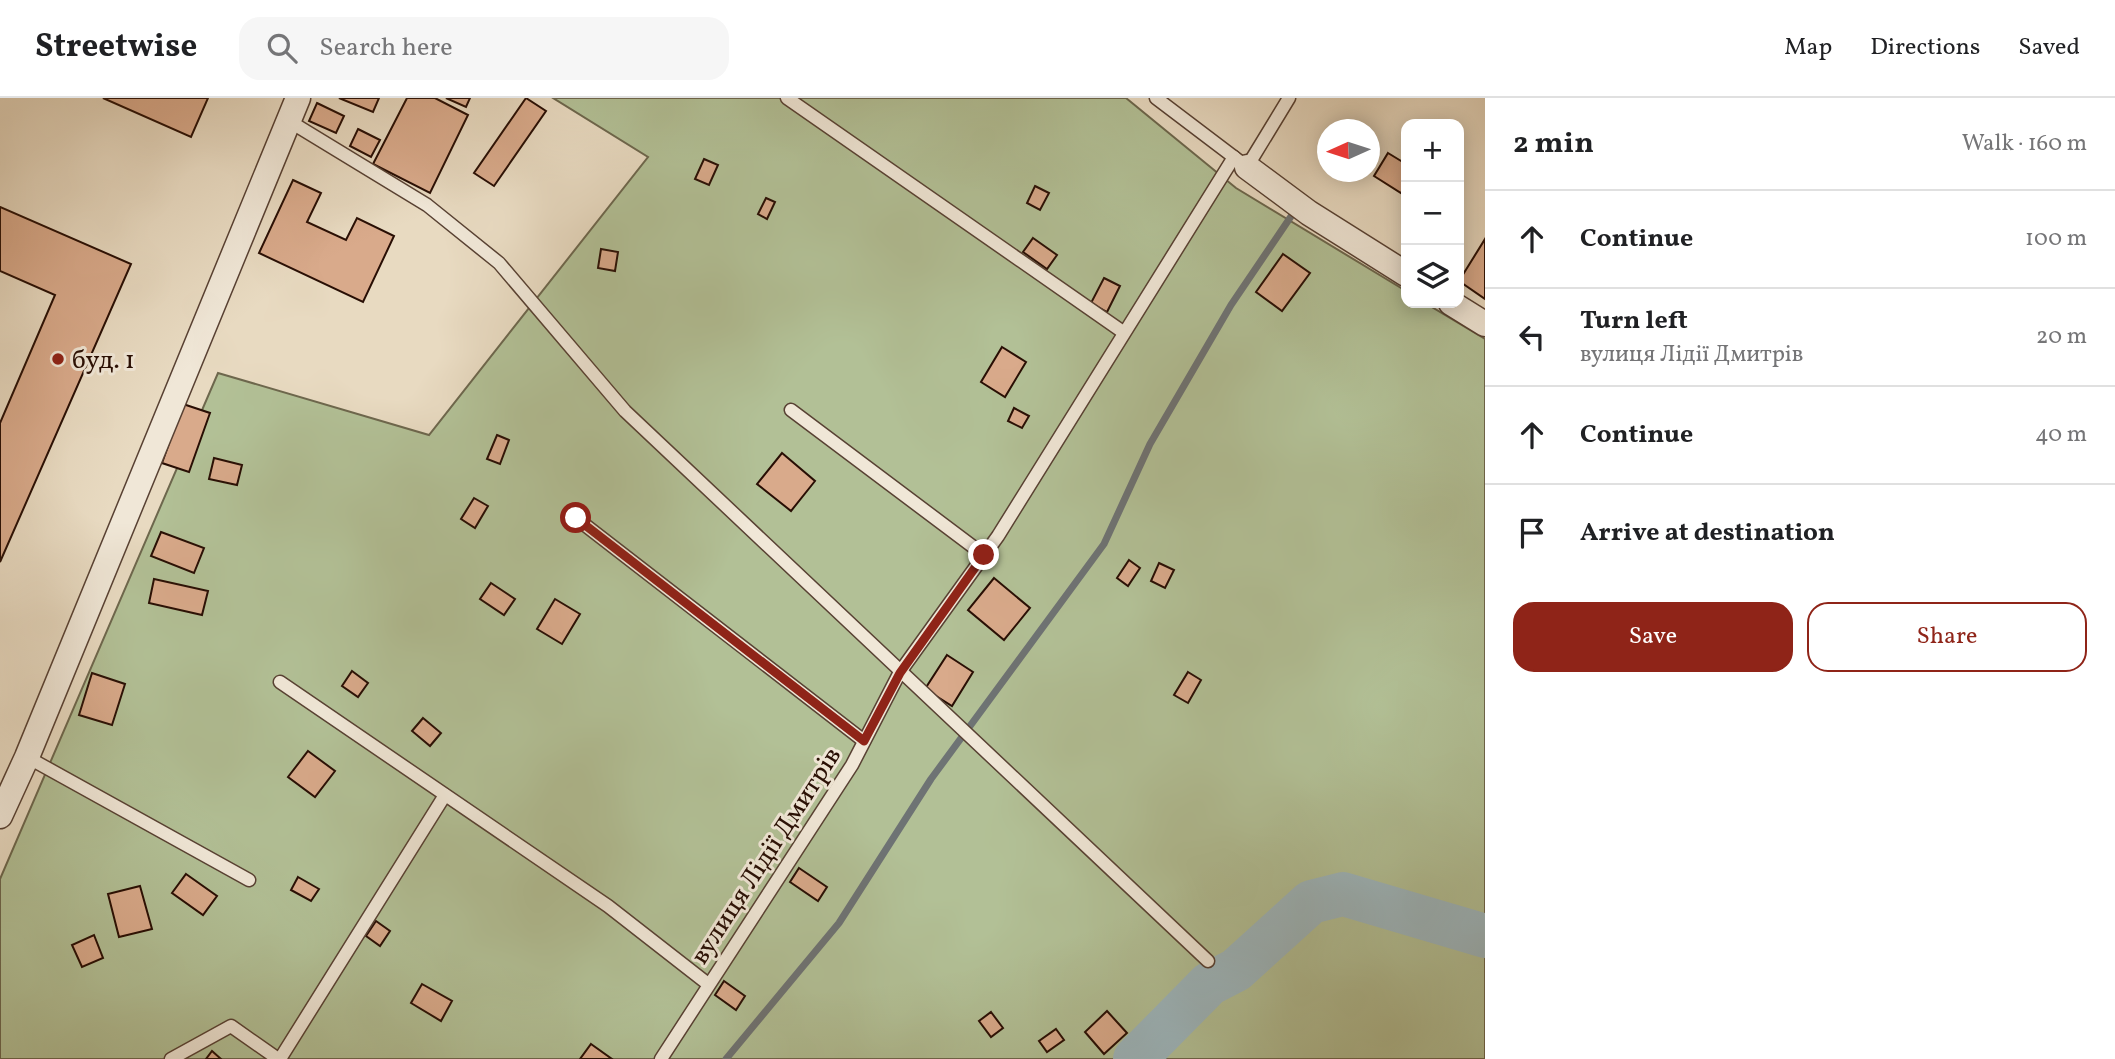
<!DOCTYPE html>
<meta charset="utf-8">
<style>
body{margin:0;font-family:Vollkorn,serif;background:#f6f6f6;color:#202124}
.controls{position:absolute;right:21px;top:21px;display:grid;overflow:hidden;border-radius:14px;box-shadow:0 4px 18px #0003}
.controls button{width:63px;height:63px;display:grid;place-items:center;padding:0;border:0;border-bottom:2px solid #e0e0e0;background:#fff;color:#202124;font:35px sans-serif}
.compass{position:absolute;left:1317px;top:21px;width:63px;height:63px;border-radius:50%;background:#fff;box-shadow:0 4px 18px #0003;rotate:267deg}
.stop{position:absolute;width:21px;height:21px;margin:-16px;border:5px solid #8f2418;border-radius:50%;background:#fff}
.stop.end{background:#8f2418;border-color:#fff;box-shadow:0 2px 7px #0008}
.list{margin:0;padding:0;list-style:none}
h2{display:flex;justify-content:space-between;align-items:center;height:91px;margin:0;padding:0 28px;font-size:30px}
h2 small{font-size:23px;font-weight:400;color:#757577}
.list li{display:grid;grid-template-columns:46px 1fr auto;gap:21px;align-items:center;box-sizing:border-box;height:98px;padding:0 28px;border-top:2px solid #e0e0e0}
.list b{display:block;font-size:26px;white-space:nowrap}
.list p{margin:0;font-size:23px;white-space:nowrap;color:#757577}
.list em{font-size:23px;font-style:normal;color:#757577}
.actions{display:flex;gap:14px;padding:21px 28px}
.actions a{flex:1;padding:16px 0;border:2px solid #8f2418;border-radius:21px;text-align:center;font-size:24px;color:#8f2418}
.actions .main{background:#8f2418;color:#fff}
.icon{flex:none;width:38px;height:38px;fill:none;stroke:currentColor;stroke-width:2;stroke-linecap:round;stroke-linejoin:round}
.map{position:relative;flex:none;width:1485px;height:961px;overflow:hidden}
header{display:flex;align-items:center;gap:42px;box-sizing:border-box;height:98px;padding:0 35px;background:#fff;border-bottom:2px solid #e0e0e0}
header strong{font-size:33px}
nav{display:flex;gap:38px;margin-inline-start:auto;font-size:24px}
.search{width:490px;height:63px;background:#f6f6f6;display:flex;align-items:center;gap:18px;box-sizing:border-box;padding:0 24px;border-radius:21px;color:#757577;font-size:26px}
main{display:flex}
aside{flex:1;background:#fff}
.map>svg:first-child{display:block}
.green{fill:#b2c096;stroke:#6d674d;stroke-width:2}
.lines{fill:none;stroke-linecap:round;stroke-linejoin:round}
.stream{stroke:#6e7374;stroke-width:7}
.river{stroke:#9db7be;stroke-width:44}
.building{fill:#d9aa8b;stroke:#280e04;stroke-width:2}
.service-casing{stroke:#584133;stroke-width:15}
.minor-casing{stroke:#584133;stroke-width:27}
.service{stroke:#f0e7d7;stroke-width:12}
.minor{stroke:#f0e7d7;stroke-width:24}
.route{stroke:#8f2418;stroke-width:9}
.poi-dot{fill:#8f2418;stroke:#f0e7d7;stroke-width:2.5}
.labels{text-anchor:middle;stroke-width:6;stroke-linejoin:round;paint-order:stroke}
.poi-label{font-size:26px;fill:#280e04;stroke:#f0e7d7;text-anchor:start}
.street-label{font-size:26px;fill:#280e04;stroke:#f0e7d7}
</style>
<header>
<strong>Streetwise</strong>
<div class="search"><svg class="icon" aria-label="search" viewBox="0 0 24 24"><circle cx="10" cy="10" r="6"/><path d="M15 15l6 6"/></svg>Search here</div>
<nav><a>Map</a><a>Directions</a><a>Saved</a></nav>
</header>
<main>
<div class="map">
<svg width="1485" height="961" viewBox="0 0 1485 961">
<rect width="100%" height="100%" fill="#e8dac1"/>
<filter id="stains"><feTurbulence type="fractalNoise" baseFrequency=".00286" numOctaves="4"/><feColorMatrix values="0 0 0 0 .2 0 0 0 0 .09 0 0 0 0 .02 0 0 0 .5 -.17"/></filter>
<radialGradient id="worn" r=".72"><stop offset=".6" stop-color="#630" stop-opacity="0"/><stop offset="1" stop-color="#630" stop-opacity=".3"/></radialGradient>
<path class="green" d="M553 0H1126L1236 90 1406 193V205H1425L1485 241V961H0V781L218 275 429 337 648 59Z"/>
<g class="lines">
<path class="stream" d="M726 961 839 825 931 681 1104 446 1150 346 1231 207 1294 114"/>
<path class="river" d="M1135 961 1209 886 1236 872 1311 804 1343 796 1485 838"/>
</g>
<g class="building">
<path d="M103 0H208L191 39Z"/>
<path d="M339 0H379L373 14Z"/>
<path d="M407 0H435L468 17 430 95 373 66Z"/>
<path d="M446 0H470L466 9Z"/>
<path d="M526 0 546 13 494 88 474 75Z"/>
<path d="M317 5 344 18 336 35 309 23Z"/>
<path d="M358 31 380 42 371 59 350 48Z"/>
<path d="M1388 55 1406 66V87L1401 95 1374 78Z"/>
<path d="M704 61 718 67 709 87 695 81Z"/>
<path d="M293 82 321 95 307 124 346 142 357 120 394 138 363 204 259 155Z"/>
<path d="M1035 88 1049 95 1040 112 1027 105Z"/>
<path d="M766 100 775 104 767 121 758 116Z"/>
<path d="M0 109 131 166 0 464V325L55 197 0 173Z"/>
<path d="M1033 140 1057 157 1047 171 1023 154Z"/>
<path d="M1485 141V201L1459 183Z"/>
<path d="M601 151 618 154 615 173 598 170Z"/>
<path d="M1283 156 1310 175 1282 213 1256 194Z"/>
<path d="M1104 180 1120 188 1107 214 1091 205Z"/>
<path d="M1002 249 1026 264 1005 299 981 284Z"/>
<path d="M183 306 210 315 189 374 162 365Z"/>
<path d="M1014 310 1029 318 1022 330 1008 323Z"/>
<path d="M497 337 509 342 500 366 487 361Z"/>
<path d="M782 355 815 383 791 413 757 386Z"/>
<path d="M214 360 242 367 237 387 209 381Z"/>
<path d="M474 400 488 408 475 430 461 421Z"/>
<path d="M161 434 204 450 194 475 151 458Z"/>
<path d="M1129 462 1140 470 1128 488 1117 480Z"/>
<path d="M1159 465 1174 472 1165 490 1151 483Z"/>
<path d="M994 480 1030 510 1004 542 968 512Z"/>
<path d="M154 481 208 493 202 517 149 505Z"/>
<path d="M491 485 515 501 504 517 480 501Z"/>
<path d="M555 501 580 516 562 546 537 531Z"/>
<path d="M947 557 973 574 952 608 925 591Z"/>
<path d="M352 573 368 585 358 599 342 588Z"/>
<path d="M1188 574 1201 582 1188 605 1174 597Z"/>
<path d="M92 575 125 586 112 627 79 617Z"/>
<path d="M423 620 441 635 430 648 412 633Z"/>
<path d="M308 653 335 673 315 699 288 679Z"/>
<path d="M799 770 827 789 818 803 790 784Z"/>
<path d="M186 776 217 798 203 817 172 795Z"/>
<path d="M298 779 319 791 311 803 291 792Z"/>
<path d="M140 788 152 831 119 839 108 796Z"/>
<path d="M376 823 390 833 380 848 366 838Z"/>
<path d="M94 837 103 860 82 869 72 847Z"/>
<path d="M724 883 745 898 736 912 715 897Z"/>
<path d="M422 886 452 903 441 923 411 905Z"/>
<path d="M1107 913 1127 935 1104 956 1085 934Z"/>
<path d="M991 914 1003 930 991 939 979 923Z"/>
<path d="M1056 931 1064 942 1047 954 1039 943Z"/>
<path d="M591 946 612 961H580Z"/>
<path d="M212 953 221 961H206Z"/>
</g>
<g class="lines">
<defs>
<g id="service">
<path d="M787 0 1123 234"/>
<path d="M1156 0 1247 69 1289 0"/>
<path d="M289 23 427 107 499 165 625 313 1208 863"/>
<path d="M791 312 984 457"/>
<path d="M576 420 864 643"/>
<path d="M280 584 608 808 708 886"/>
<path d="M27 659 249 782"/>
<path d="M171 961 231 928 278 961"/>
<path d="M280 961 445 697"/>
<path d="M661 961 852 667 900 574 998 438 1234 59"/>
</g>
<g id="minor">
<path d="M1247 69 1309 115 1406 176"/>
<path d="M1451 205 1485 226"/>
<path d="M0 718 27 659 298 0"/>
</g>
</defs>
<use href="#service" class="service-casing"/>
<use href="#minor" class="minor-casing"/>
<use href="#service" class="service"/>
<use href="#minor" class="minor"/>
</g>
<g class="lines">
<path class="route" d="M576 420 864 643 900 575 984 457"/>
</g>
<circle class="poi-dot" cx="58" cy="261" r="7"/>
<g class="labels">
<g class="poi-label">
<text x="72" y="270">буд. 1</text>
</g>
<g class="street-label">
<text transform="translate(765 757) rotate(-57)" y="9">вулиця Лідії Дмитрів</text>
</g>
</g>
<rect width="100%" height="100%" filter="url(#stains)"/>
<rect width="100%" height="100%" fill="url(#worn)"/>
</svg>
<div class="controls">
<button>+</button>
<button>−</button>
<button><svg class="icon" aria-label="layers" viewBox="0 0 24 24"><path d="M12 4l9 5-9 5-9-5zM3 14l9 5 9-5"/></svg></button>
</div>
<svg class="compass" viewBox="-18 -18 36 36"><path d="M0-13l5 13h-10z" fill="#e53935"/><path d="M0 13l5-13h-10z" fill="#757577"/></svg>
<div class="stop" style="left:576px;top:420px"></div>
<div class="stop end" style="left:984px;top:457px"></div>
</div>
<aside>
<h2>2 min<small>Walk · 160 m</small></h2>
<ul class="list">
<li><svg class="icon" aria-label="ahead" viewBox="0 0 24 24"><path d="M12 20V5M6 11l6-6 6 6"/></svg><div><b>Continue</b></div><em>100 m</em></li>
<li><svg class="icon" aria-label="left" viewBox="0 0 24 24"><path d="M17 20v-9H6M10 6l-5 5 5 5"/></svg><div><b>Turn left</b><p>вулиця Лідії Дмитрів</p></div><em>20 m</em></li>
<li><svg class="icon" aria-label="ahead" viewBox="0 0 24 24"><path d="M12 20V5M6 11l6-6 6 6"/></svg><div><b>Continue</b></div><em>40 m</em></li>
<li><svg class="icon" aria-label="arrive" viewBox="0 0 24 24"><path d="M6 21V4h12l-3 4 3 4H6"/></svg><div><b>Arrive at destination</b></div></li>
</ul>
<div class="actions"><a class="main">Save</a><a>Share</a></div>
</aside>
</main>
